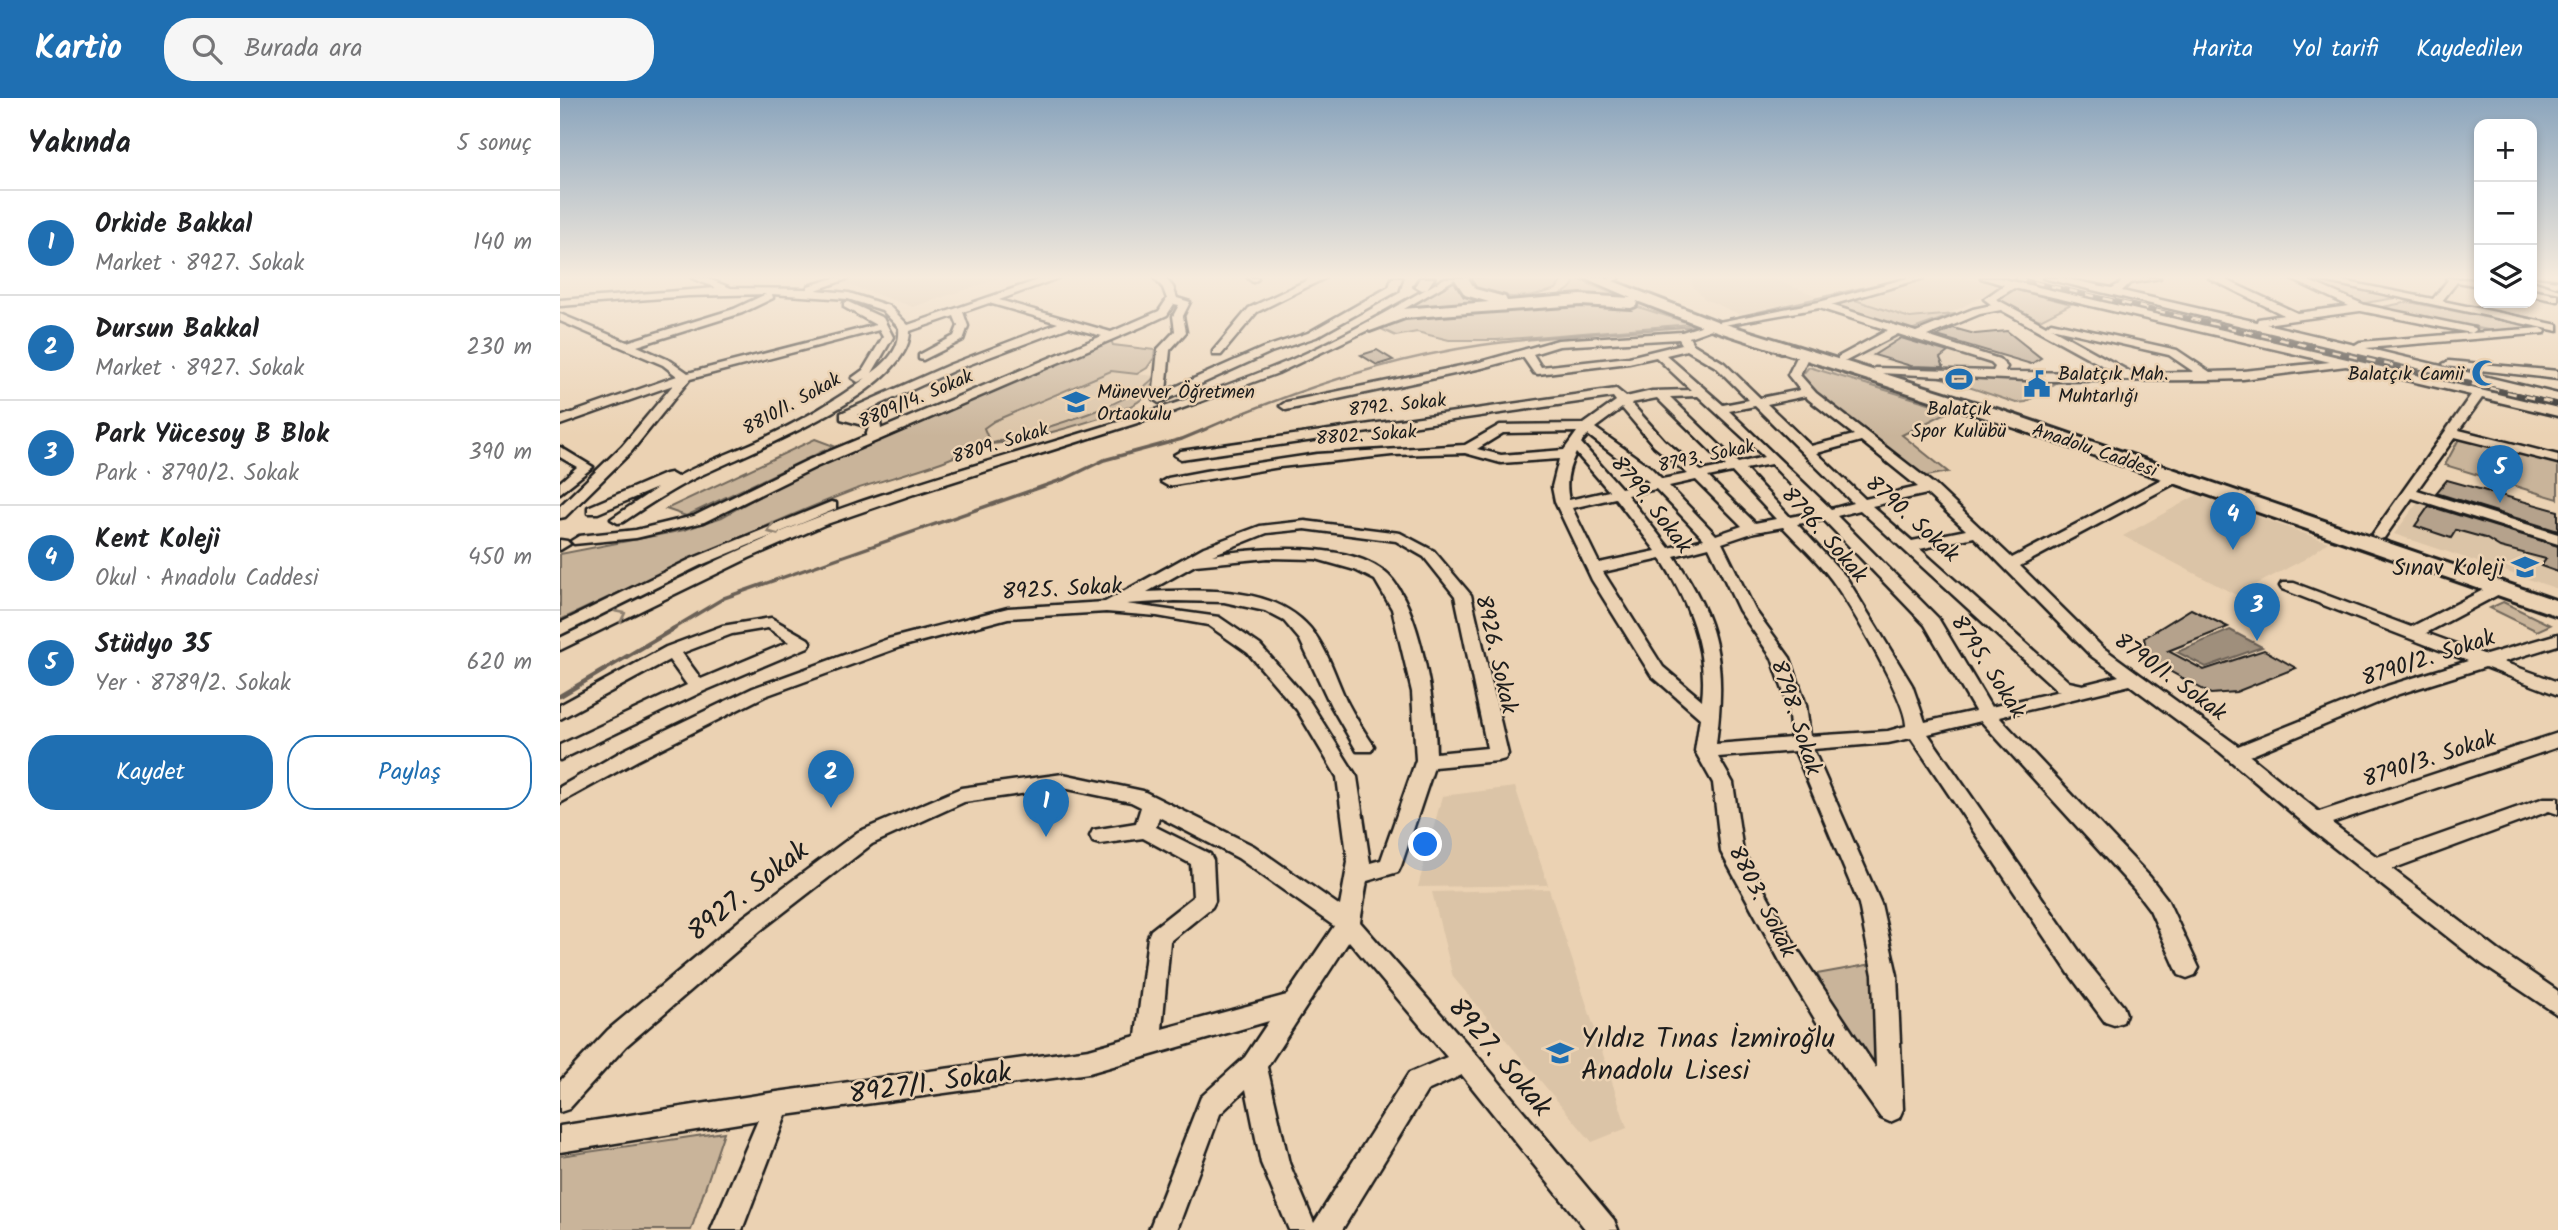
<!DOCTYPE html>
<html lang="tr">
<meta charset="utf-8">
<style>
body{margin:0;font-family:Kalam,sans-serif;background:#f6f6f6;color:#202124}
.controls{position:absolute;right:21px;top:21px;display:grid;overflow:hidden;border-radius:14px;box-shadow:0 4px 10px #0003}
.controls button{width:63px;height:63px;display:grid;place-items:center;padding:0;border:0;border-bottom:2px solid #e0e0e0;background:#fff;color:#202124;font:35px sans-serif}
.you{position:absolute;left:866px;top:747px;width:24px;height:24px;margin:-18px;border:5px solid #fff;border-radius:50%;background:#1a73e8;box-shadow:0 0 0 10px #1a73e833}
.badge{display:grid;place-items:center;width:46px;height:46px;border-radius:50%;background:#1f6fb2;color:#fff;font-size:23px;font-weight:700}
.pin{position:absolute;translate:-50% -58px;filter:drop-shadow(0 2px 4px #0008)}
.pin::after{content:'';position:absolute;top:37px;width:24px;height:21px;background:inherit;clip-path:polygon(0 0,100% 0,50% 100%)}
.list{margin:0;padding:0;list-style:none}
h2{display:flex;justify-content:space-between;align-items:center;height:91px;margin:0;padding:0 28px;font-size:30px}
h2 small{font-size:23px;font-weight:400;color:#757577}
.list li{display:grid;grid-template-columns:46px 1fr auto;gap:21px;align-items:center;box-sizing:border-box;height:105px;padding:0 28px;border-top:2px solid #e0e0e0}
.list b{display:block;font-size:26px;white-space:nowrap}
.list p{margin:0;font-size:23px;white-space:nowrap;color:#757577}
.list em{font-size:23px;font-style:normal;color:#757577}
.actions{display:flex;gap:14px;padding:21px 28px}
.actions a{flex:1;padding:16px 0;border:2px solid #1f6fb2;border-radius:28px;text-align:center;font-size:24px;color:#1f6fb2}
.actions .main{background:#1f6fb2;color:#fff}
.icon{flex:none;width:38px;height:38px;fill:none;stroke:currentColor;stroke-width:2;stroke-linecap:round;stroke-linejoin:round}
.map{position:relative;flex:none;width:1998px;height:1132px;overflow:hidden}
header{display:flex;align-items:center;gap:42px;box-sizing:border-box;height:98px;padding:0 35px;background:#1f6fb2;color:#fff}
header strong{font-size:33px}
nav{display:flex;gap:38px;margin-inline-start:auto;font-size:24px}
.search{width:490px;height:63px;background:#f6f6f6;display:flex;align-items:center;gap:18px;box-sizing:border-box;padding:0 24px;border-radius:28px;color:#757577;font-size:26px}
main{display:flex}
aside{flex:1;background:#fff}
.map>svg:first-child{display:block}
.built{fill:#dbc4a7}
.green{fill:#c9b49a;stroke:#72685b;stroke-width:2}
.water{fill:#9f8f7c;stroke:#6b6156;stroke-width:2}
.lines{fill:none;stroke-linecap:round;stroke-linejoin:round}
.stream-far2{stroke:#6b6156;stroke-width:2.5}
.stream-far1{stroke:#6b6156;stroke-width:3.5}
.stream{stroke:#6b6156;stroke-width:4.5}
.building{fill:#b5a28c;stroke:#1c1c1c;stroke-width:2}
.minor-casing{stroke:#1c1c1c;stroke-width:5}
.highway-casing{stroke:#1c1c1c;stroke-width:6}
.minor{fill:#ebd2b3;fill-rule:evenodd}
.highway{fill:#ebd2b3;fill-rule:evenodd}
.rail-casing{stroke:#1c1c1c;stroke-width:4.5}
.rail{stroke:#ebd2b3;stroke-width:2.5;stroke-dasharray:9;stroke-linecap:butt}
.oneway{stroke:#8e806f}
.labels{text-anchor:middle;stroke-width:5;stroke-linejoin:round;paint-order:stroke}
.far-poi-label{font-size:19px;fill:#1c1c1c;stroke:#ebd2b3;text-anchor:start}
.far-street-label{font-size:19px;fill:#1c1c1c;stroke:#ebd2b3}
.street-label{font-size:23px;fill:#1c1c1c;stroke:#ebd2b3}
.poi-label{font-size:23px;fill:#1c1c1c;stroke:#ebd2b3;text-anchor:end}
.near-street-label{font-size:28px;fill:#1c1c1c;stroke:#ebd2b3}
.near-poi-label{font-size:28px;fill:#1c1c1c;stroke:#ebd2b3;text-anchor:start}
</style>
<header>
<strong>Kartio</strong>
<div class="search"><svg class="icon" aria-label="search" viewBox="0 0 24 24"><circle cx="10" cy="10" r="6"/><path d="M15 15l6 6"/></svg>Burada ara</div>
<nav><a>Harita</a><a>Yol tarifi</a><a>Kaydedilen</a></nav>
</header>
<main>
<aside>
<h2>Yakında<small>5 sonuç</small></h2>
<ul class="list">
<li><span class="badge">1</span><div><b>Orkide Bakkal</b><p>Market · 8927. Sokak</p></div><em>140 m</em></li>
<li><span class="badge">2</span><div><b>Dursun Bakkal</b><p>Market · 8927. Sokak</p></div><em>230 m</em></li>
<li><span class="badge">3</span><div><b>Park Yücesoy B Blok</b><p>Park · 8790/2. Sokak</p></div><em>390 m</em></li>
<li><span class="badge">4</span><div><b>Kent Koleji</b><p>Okul · Anadolu Caddesi</p></div><em>450 m</em></li>
<li><span class="badge">5</span><div><b>Stüdyo 35</b><p>Yer · 8789/2. Sokak</p></div><em>620 m</em></li>
</ul>
<div class="actions"><a class="main">Kaydet</a><a>Paylaş</a></div>
</aside>
<div class="map">
<svg width="1998" height="1132" viewBox="0 0 1998 1132">
<rect width="100%" height="100%" fill="#ebd2b3"/>
<filter id="ink" filterUnits="userSpaceOnUse"><feTurbulence type="fractalNoise" baseFrequency=".0143" numOctaves="2"/><feDisplacementMap in="SourceGraphic" scale="14" xChannelSelector="R" yChannelSelector="G"/><feConvolveMatrix kernelMatrix="1 2 1 2 8 2 1 2 1" color-interpolation-filters="sRGB"/></filter>
<g filter="url(#ink)">
<g class="built">
<path d="M292 180H440L353 209 280 184Z"/>
<path d="M1131 180H1211L1260 199 1179 216 1145 201 1133 188Z"/>
<path d="M1375 180H1405L1441 188 1393 214 1357 220 1295 202Z"/>
<path d="M1341 236 1428 262 1432 266 1423 273 1352 271 1304 257Z"/>
<path d="M551 273 595 278 588 287 530 314 430 346 422 345 428 340 424 330 434 323Z"/>
<path d="M1637 397 1768 444 1745 461 1676 497 1563 438Z"/>
<path d="M1860 402 1998 446V491L1834 436Z"/>
<path d="M955 689 988 787 858 789 882 698Z"/>
<path d="M989 791 1067 1030 1032 1044 893 879 872 794Z"/>
</g>
<g class="green">
<path d="M1015 180 1064 200 845 212 895 183C907 209 1013 212 1015 180Z"/>
<path d="M1740 180 1828 197 1835 200 1799 206Z"/>
<path d="M907 181 908 180 1003 181 996 191C967 201 936 203 909 188Z"/>
<path d="M1454 191 1511 206 1480 222 1436 202Z"/>
<path d="M1295 202 1350 220 1395 216 1351 232 1269 208Z"/>
<path d="M1042 204 1075 208 1132 226 937 242H889L857 234 836 238 819 230 848 218Z"/>
<path d="M1849 204 1980 230 1933 233 1817 210Z"/>
<path d="M551 242 553 247 595 252 594 260 587 270 577 276 551 273 434 323 424 330 428 340C399 364 332 378 294 392 194 431 97 477 0 522V456L124 432 162 419 222 385Z"/>
<path d="M1249 269 1392 312 1342 337 1388 374 1362 379 1259 300 1242 277Z"/>
<path d="M595 278H597C593 285 589 296 582 301 563 317 456 346 430 346 468 335 573 308 595 278Z"/>
<path d="M1376 278 1487 282 1496 285 1466 304 1456 305Z"/>
<path d="M1900 339 1998 364V401L1885 367Z"/>
<path d="M255 341 274 348 126 418 106 411Z"/>
<path d="M422 364 424 366 152 466 0 540C8 528 49 512 65 505 181 448 298 401 422 364Z"/>
<path d="M1943 504 1990 527 1977 533 1930 510Z"/>
<path d="M1318 865 1329 972 1308 973 1257 876Z"/>
<path d="M164 1034 131 1132H0V1058Z"/>
</g>
<path class="water" d="M1670 532 1702 549 1646 569 1617 554Z"/>
<g class="lines">
<g class="stream-far2">
<path d="M1168 221 1346 180"/>
<path d="M641 333C730 294 825 261 922 247 992 237 1064 234 1135 228"/>
</g>
<path class="stream-far1" d="M112 531 164 500 507 380 544 362 622 341 646 331"/>
<path class="stream" d="M0 598 115 530"/>
</g>
<g class="building">
<path d="M1393 230 1415 236 1447 233 1481 260 1471 266 1377 238Z"/>
<path d="M1341 240 1388 254 1380 260 1384 269 1351 268 1314 257Z"/>
<path d="M817 252 833 262 817 267 801 257Z"/>
<path d="M1887 382 1998 413V433L1876 395Z"/>
<path d="M1869 408 1998 448V474L1981 468 1986 461 1940 449 1925 440 1896 432 1891 440 1855 428Z"/>
<path d="M1631 511 1668 529 1608 553 1644 572 1704 552 1736 570 1676 594 1651 596 1588 561 1584 540Z"/>
</g>
<g class="lines">
<defs>
<g id="minor">
<path d="M132 180H146L171 190 248 191V188L275 180H290L256 192 289 195 329 208 348 227 484 180H498L439 202 551 234 599 213 607 201 603 190 594 180H605L613 189 617 200 630 204 623 218 626 234 610 252 606 293 703 250 748 235 829 189 832 180H842L838 193 756 239 711 254 599 305 593 301 598 251 615 233 613 218 619 207 614 206 607 217 588 226 256 369 144 424 76 440 14 446 11 443 19 438 76 432 134 418 246 363 306 338 309 329 281 321V315L389 267 498 225 429 205 403 214 408 228 403 242 363 262 359 261V257L394 238 398 228 394 218 350 233C350 295 180 357 131 382 108 394 85 409 63 424L58 425 51 421 97 390 38 415H28V409L105 376 110 375 117 379C144 364 174 354 202 341 238 324 274 304 306 280L298 284 292 280 303 272 323 239 319 232 130 281 71 354 5 419 0 420V408L62 348 113 287 0 327V319L117 278 103 267 0 223V216L67 244 174 211 206 196 128 198 0 208V202L156 190ZM212 196 288 201 322 212 339 230C341 250 327 264 312 275L333 239 323 220 288 204 284 205V209L316 227 128 275 111 263 77 248 182 215 213 200ZM509 229 542 238 321 331 320 324 297 317 397 271Z"/>
<path d="M688 180H698V181L693 184Z"/>
<path d="M752 180H765L697 214 661 257H653V253L689 210Z"/>
<path d="M885 180H897L808 232 718 275 615 313 354 396 264 427 189 460 0 552V540C96 493 192 441 294 406 439 356 589 322 731 262 784 239 835 209 885 180Z"/>
<path d="M1048 180H1059L1052 184Z"/>
<path d="M1348 180H1364L1271 207 1356 234 1413 211 1432 207 1424 201 1444 187 1421 180H1439L1998 310V318L1922 300 1899 332 1998 357V365L1895 339 1857 392 1998 436V446L1852 400 1824 440 1819 441 1812 437 1911 297 1786 268 1683 281 1648 282 1490 283 1319 275 1313 272 1315 270 1433 273 1435 269 1431 265 1338 236 1286 263H1278V259L1328 232 1259 210 1164 227 1159 224 1259 204ZM1454 190 1770 264 1683 273 1650 274 1617 252 1491 224 1486 228 1436 201ZM1441 212 1556 275 1444 274 1447 269 1439 261 1367 238 1420 216ZM1491 230 1609 257 1634 274 1572 275Z"/>
<path d="M1483 180H1502L1552 190 1561 185 1560 180H1600L1570 185 1562 193 1697 224 1698 221 1724 217 1649 180H1662L1737 215 1789 208 1729 180H1742L1805 207 1915 230 1916 232 1912 235 1981 230 1986 233 1985 235 1806 250 1998 296V304ZM1800 213H1801L1911 235 1800 244 1795 247 1706 226Z"/>
<path d="M1749 180H1768L1873 201 1888 182 1886 180 1919 182V188L1897 184 1882 203 1998 227V233Z"/>
<path d="M1975 180 1998 183V189L1977 182Z"/>
<path d="M1972 192 1998 197V203L1972 198Z"/>
<path d="M1153 224 1157 225V229L1129 239 1133 246 1164 265 1200 300 1240 292 1228 277 1239 255H1247L1249 257 1240 277 1256 295 1376 388 1452 460 1611 376H1621V382L1460 468 1542 549 1678 648 1827 588 1908 563 1722 491 1720 488 1722 485H1734L1851 529 1933 487H1945L1947 490 1945 493 1866 535 1926 557 1998 536V547L1943 564 1998 584V597L1925 569 1839 596 1690 658 1759 714 1998 635V649L1772 725 1817 759 1984 700H1998V716L1989 713 1832 771 1938 852 1998 893V917L1922 866 1758 737 1660 654 1570 587 1439 619 1590 779 1607 801 1639 870 1635 877 1627 880 1619 877 1590 812 1574 791 1421 623 1368 636 1526 863 1563 908 1566 916 1563 924 1554 927 1545 924 1510 877 1351 640 1328 645 1253 651 1321 806 1337 877 1343 1011 1339 1020 1330 1024 1321 1020 1279 961 1220 863 1161 754 1153 685 1135 653 1140 620 1091 577 1032 482 995 404 992 389 999 361 941 365 905 355 832 357 720 369 608 388 601 384 608 380 645 373 757 356 905 347 940 327 1024 326 1056 303 1053 299 621 361 614 357 621 353 1056 291 1066 299 1092 293 1131 292 1096 259 1069 265 978 276 974 275 963 259 922 270 726 312 720 308 726 304 920 264 998 242 1122 234ZM1119 241 1122 246 1069 259 981 269 973 256 999 248ZM1127 252 1156 269 1189 302 1163 307 1106 257ZM1138 298 1201 356 1204 359 1178 365 1110 299ZM1246 298 1248 301 1294 337 1251 348 1207 306ZM1097 300 1166 368 1141 373 1104 342 1071 305ZM1195 308 1293 405 1271 411 1169 313ZM1062 310 1094 348 1128 376 1102 381 1090 369 1035 330ZM1017 334 1004 352 941 357 917 351 943 335ZM1028 337 1089 384 1061 390 1021 345ZM1301 343 1358 389 1305 401 1257 355ZM1016 355 1049 393 1009 402C1005 385 1008 370 1016 355ZM1211 366 1257 414 1230 419 1185 371ZM1172 374 1216 421 1195 425 1148 379ZM1136 382 1182 428 1156 437 1109 388ZM1096 391 1144 441 1109 450 1067 397ZM1367 396 1406 432 1352 443 1312 408ZM1055 400 1096 453 1039 465 1012 410ZM1300 412 1497 592 1500 593 1431 609 1378 520 1277 418ZM1264 422 1365 527 1415 613 1365 624 1352 587 1286 479 1237 426ZM1223 429C1239 446 1257 462 1271 481 1288 503 1348 605 1346 628L1328 633 1250 638 1246 607 1230 560 1195 512 1162 445 1195 434ZM1414 439 1530 557 1559 578 1523 587 1509 584 1360 451ZM1149 449 1179 512 1212 560 1228 607 1231 640 1156 646C1166 565 1160 526 1114 458ZM1101 461C1128 503 1148 551 1142 602L1103 569 1043 474ZM1235 653 1299 806 1313 877 1316 970 1236 849 1183 754 1173 685 1158 659Z"/>
<path d="M1889 263 1998 273V281L1885 268 1883 266Z"/>
<path d="M0 349 33 369 0 395V384L17 369 0 359Z"/>
<path d="M271 404 276 405V411L141 467 0 537V525L131 461Z"/>
<path d="M745 423 840 435 874 453 911 497 948 656 945 661 938 663 874 669 841 768 838 774 807 783 800 824 915 955 1054 1122 1058 1132H1026L902 977 867 993 782 1132H729L701 1065 686 991 660 1016 617 1132H589L641 999 685 959 709 923 529 975 226 1017 182 1132H151L198 1022 0 1054V1028L217 994 529 951 576 938 588 839 591 832 633 799 631 766 583 740 540 746 533 744 530 738 533 732 576 725 581 709 571 704 503 690 404 704 312 746 201 832 66 948 9 1011 0 1014V983L48 932 185 818 298 734 401 690 503 676 583 693 694 748 780 808 788 764 777 679 737 612 688 555 648 527 597 518 546 514 448 520 340 549 205 598 78 662 0 705V689L64 652 193 590 328 541 448 510 545 504 644 449 700 428ZM745 431 836 443 864 459 895 498 927 650 876 655C876 611 861 509 828 477 791 442 699 450 652 457L707 435ZM708 460 756 461 795 472 815 482 832 511 852 594 856 662 821 762 810 765 797 679 750 604 700 547 659 519 566 506 615 503 664 504 705 513 724 523 740 542 771 608 797 653H811L814 648C804 633 794 618 786 602 775 578 767 550 750 530 712 486 639 492 587 494L635 467ZM599 719 678 760 774 828 727 897 602 931 610 843 652 809 655 803 653 762 650 756 596 729ZM789 843 887 959 849 975 754 1125 729 1065 707 969Z"/>
<path d="M0 442 7 443 10 446 0 452Z"/>
<path d="M211 520 248 541 251 545 248 549 144 593 0 662V647L127 587 109 562 0 621V607L106 549 162 528ZM208 530 229 544 141 581 122 555 172 536Z"/>
</g>
<g id="highway">
<path d="M860 180H874L867 191 862 192 855 188Z"/>
<path d="M894 180H908L915 191 945 199 947 203 1021 197 1071 200 1025 180H1045L1159 224 1440 312 1998 503V518L1426 320 1147 230 1077 203 1076 208 1071 210 1021 207 880 217 845 220 810 233 802 228 842 211 929 204 905 197Z"/>
</g>
</defs>
<use href="#minor" class="minor-casing"/>
<use href="#highway" class="highway-casing"/>
<use href="#minor" class="minor"/>
<use href="#highway" class="highway"/>
<defs>
<path id="rail" d="M1456 180 1998 306"/>
</defs>
<use href="#rail" class="rail-casing"/>
<use href="#rail" class="rail"/>
</g>
<defs><path id="oneway-chevron" d="M-2-3.5L2.5 0L-2 3.5" fill="none" stroke-width="1.6" stroke-linecap="round" stroke-linejoin="round" transform="scale(1.75)"/></defs>
<g class="oneway">
<use href="#oneway-chevron" transform="translate(212 432) rotate(158)"/>
<use href="#oneway-chevron" transform="translate(61 517) rotate(-27)"/>
</g>
</g>
<linearGradient id="sky" x2="0" y2="1"><stop stop-color="#8ba5bd"/><stop offset="0.53" stop-color="#f6ebdd"/><stop offset="1" stop-color="#f6ebdd" stop-opacity="0"/></linearGradient>
<rect width="1998" height="338" fill="url(#sky)"/>
<defs>
<symbol id="mosque-bare" viewBox="-9 -9 18 18"><path d="M3.5-4.9A6 6 0 1 0 3.5 4.9A5 5 0 1 1 3.5-4.9Z" fill="#1f6fb2" stroke="#ebd2b3" stroke-width="2.5" paint-order="stroke"/></symbol>
<symbol id="stadium-bare" viewBox="-9 -9 18 18"><path d="M0-5a6.5 5 0 1 0 0 10a6.5 5 0 1 0 0-10ZM-3.5-1.8h7v3.6h-7Z" fill="#1f6fb2" stroke="#ebd2b3" stroke-width="2.5" paint-order="stroke"/></symbol>
<symbol id="civic-bare" viewBox="-9 -9 18 18"><path d="M-.6-6.5H3V-4.5H.6V-3L4-1V1h2V6H-6V1h2V-1L-.6-3ZM-1.2 2.5V6h2.4V2.5Z" fill="#1f6fb2" stroke="#ebd2b3" stroke-width="2.5" paint-order="stroke"/></symbol>
<symbol id="school-bare" viewBox="-9 -9 18 18"><path d="M0-5L7-2L0 1L-7-2ZM-4 1L0 2.5L4 1V4Q0 6-4 4Z" fill="#1f6fb2" stroke="#ebd2b3" stroke-width="2.5" paint-order="stroke"/></symbol>
</defs>
<g fill-rule="evenodd">
<use href="#mosque-bare" x="1906" y="256" width="38" height="38"/>
<use href="#stadium-bare" x="1380" y="262" width="38" height="38"/>
<use href="#civic-bare" x="1458" y="267" width="38" height="38"/>
<use href="#school-bare" x="497" y="285" width="38" height="38"/>
<use href="#school-bare" x="1946" y="450" width="38" height="38"/>
<use href="#school-bare" x="981" y="936" width="38" height="38"/>
</g>
<g class="labels">
<g class="far-poi-label">
<text x="1498" y="282">Balatçık Mah.<tspan x="1498" dy="22">Muhtarlığı</tspan></text>
<text x="1904" y="282" text-anchor="end">Balatçık Camii</text>
<text x="537" y="300">Münevver Öğretmen<tspan x="537" dy="22">Ortaokulu</tspan></text>
<text x="1399" y="317" text-anchor="middle">Balatçık<tspan x="1399" dy="22">Spor Kulübü</tspan></text>
</g>
<g class="far-street-label">
<text transform="translate(355 300) rotate(-23)" y="7">8809/14. Sokak</text>
<text transform="translate(231 305) rotate(-29)" y="7">8810/1. Sokak</text>
<text transform="translate(837 306) rotate(-6)" y="7">8792. Sokak</text>
<text transform="translate(806 336) rotate(-4)" y="7">8802. Sokak</text>
<text transform="translate(440 344) rotate(-17)" y="7">8809. Sokak</text>
<text transform="translate(1535 351) rotate(19)" y="7">Anadolu Caddesi</text>
<text transform="translate(1146 357) rotate(-12)" y="7">8793. Sokak</text>
</g>
<g class="street-label">
<text transform="translate(1092 406) rotate(52)" y="8">8799. Sokak</text>
<text transform="translate(1353 420) rotate(42)" y="8">8790. Sokak</text>
<text transform="translate(1265 436) rotate(49)" y="8">8796. Sokak</text>
<text transform="translate(502 490) rotate(-3)" y="8">8925. Sokak</text>
<text transform="translate(937 556) rotate(77)" y="8">8926. Sokak</text>
<text transform="translate(1868 559) rotate(-18)" y="8">8790/2. Sokak</text>
<text transform="translate(1429 568) rotate(57)" y="8">8795. Sokak</text>
<text transform="translate(1611 578) rotate(36)" y="8">8790/1. Sokak</text>
<text transform="translate(1237 619) rotate(72)" y="8">8798. Sokak</text>
<text transform="translate(1869 660) rotate(-18)" y="8">8790/3. Sokak</text>
<text transform="translate(1203 803) rotate(63)" y="8">8803. Sokak</text>
</g>
<g class="poi-label">
<text x="1944" y="477">Sınav Koleji</text>
</g>
<g class="near-street-label">
<text transform="translate(187 792) rotate(-38)" y="10">8927. Sokak</text>
<text transform="translate(941 958) rotate(50)" y="10">8927. Sokak</text>
<text transform="translate(370 984) rotate(-8)" y="10">8927/1. Sokak</text>
</g>
<g class="near-poi-label">
<text x="1021" y="949">Yıldız Tınas İzmiroğlu<tspan x="1021" dy="32">Anadolu Lisesi</tspan></text>
</g>
</g>
</svg>
<div class="controls">
<button>+</button>
<button>−</button>
<button><svg class="icon" aria-label="layers" viewBox="0 0 24 24"><path d="M12 4l9 5-9 5-9-5zM3 14l9 5 9-5"/></svg></button>
</div>
<div class="you"></div>
<div class="pin badge" style="left:486px;top:739px">1</div>
<div class="pin badge" style="left:271px;top:710px">2</div>
<div class="pin badge" style="left:1697px;top:543px">3</div>
<div class="pin badge" style="left:1673px;top:452px">4</div>
<div class="pin badge" style="left:1940px;top:405px">5</div>
</div>
</main>
